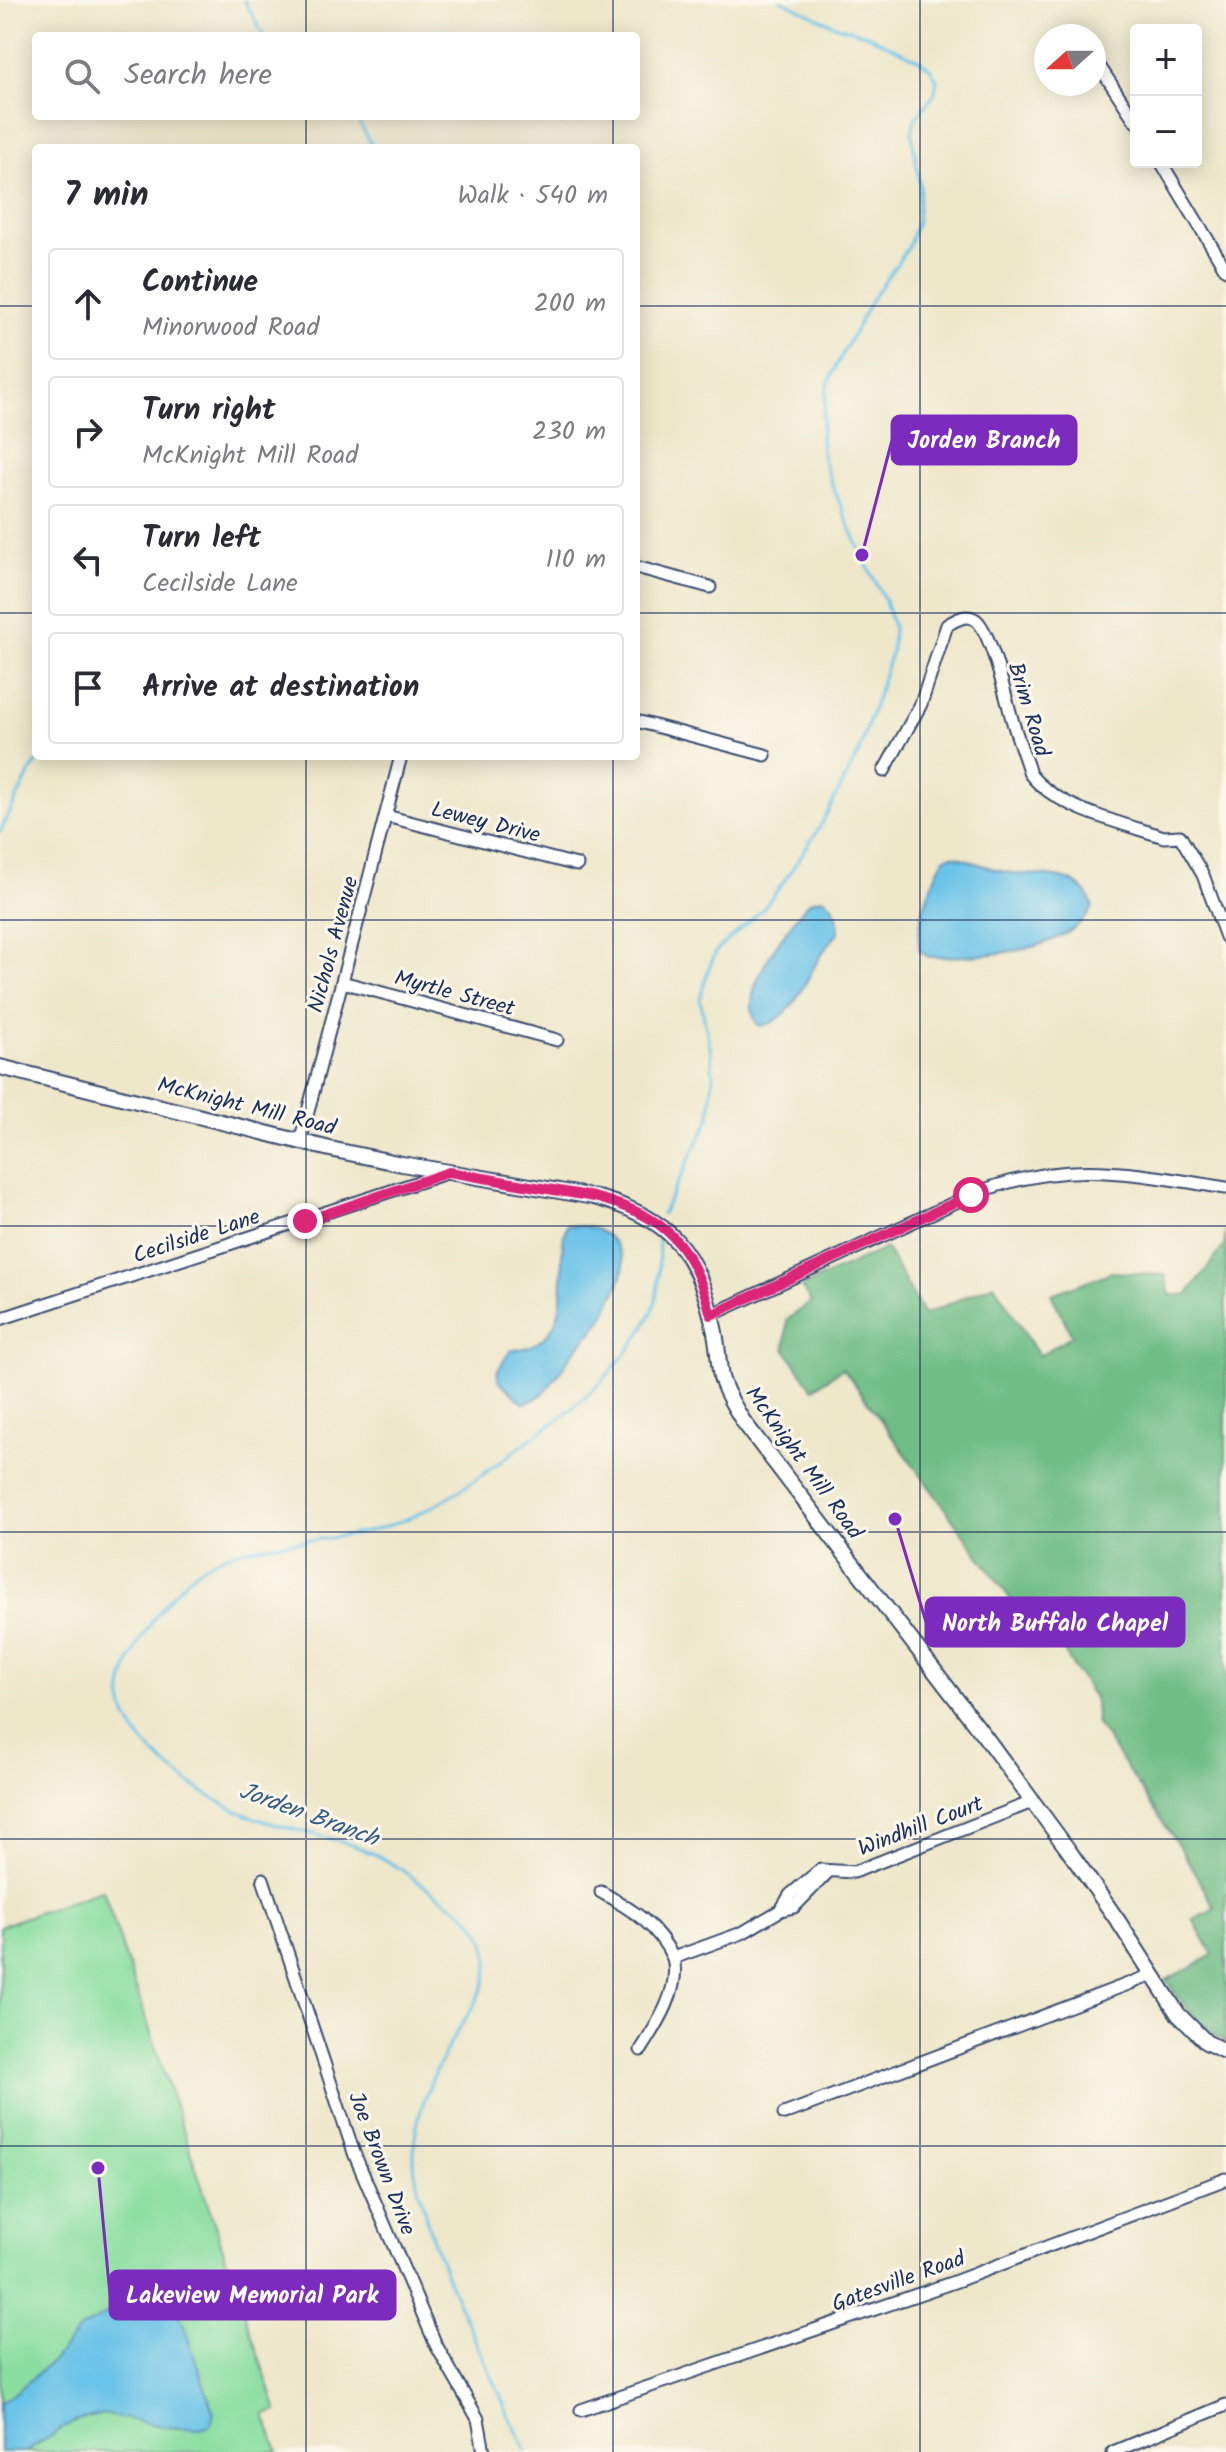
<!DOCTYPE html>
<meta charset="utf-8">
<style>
body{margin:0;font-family:Kalam,sans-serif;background:#f2f2f3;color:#2b2b33}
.controls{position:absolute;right:24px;top:24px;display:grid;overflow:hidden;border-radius:8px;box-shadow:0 4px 20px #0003}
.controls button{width:72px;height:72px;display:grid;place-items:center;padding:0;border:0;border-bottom:2px solid #e1e1e2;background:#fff;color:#2b2b33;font:40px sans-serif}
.compass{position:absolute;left:1034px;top:24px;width:72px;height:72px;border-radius:50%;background:#fff;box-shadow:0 4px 20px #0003;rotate:249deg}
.stop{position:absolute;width:24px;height:24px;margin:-18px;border:6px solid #db2777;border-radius:50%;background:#fff}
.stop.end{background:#db2777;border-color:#fff;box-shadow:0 2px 8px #0008}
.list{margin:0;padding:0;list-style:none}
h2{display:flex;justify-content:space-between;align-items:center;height:104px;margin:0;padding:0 32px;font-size:34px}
h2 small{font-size:26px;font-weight:400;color:#7c7c81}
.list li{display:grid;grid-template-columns:52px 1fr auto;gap:24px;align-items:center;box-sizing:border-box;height:112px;margin:0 16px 16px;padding:0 16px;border:2px solid #e1e1e2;border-radius:8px}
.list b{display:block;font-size:30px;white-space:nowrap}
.list p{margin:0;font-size:26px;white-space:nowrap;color:#7c7c81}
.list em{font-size:26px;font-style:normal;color:#7c7c81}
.icon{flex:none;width:44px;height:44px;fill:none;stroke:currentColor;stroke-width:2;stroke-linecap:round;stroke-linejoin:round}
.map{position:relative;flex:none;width:1226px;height:2452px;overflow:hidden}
.search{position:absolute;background:#fff;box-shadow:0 4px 20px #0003;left:32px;top:32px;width:608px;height:88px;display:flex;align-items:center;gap:20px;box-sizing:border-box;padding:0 28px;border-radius:8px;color:#7c7c81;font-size:30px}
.panel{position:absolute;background:#fff;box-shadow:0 4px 20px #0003;left:32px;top:144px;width:608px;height:616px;border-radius:8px}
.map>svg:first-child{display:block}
.green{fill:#8adea0;stroke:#52867f;stroke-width:2}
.forest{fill:#6fbd86;stroke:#457672;stroke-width:2}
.water{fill:#6bc3e8;stroke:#4379a3;stroke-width:2}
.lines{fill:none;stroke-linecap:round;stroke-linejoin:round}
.stream{stroke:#6bc3e8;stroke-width:3}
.minor-casing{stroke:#3b4b6e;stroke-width:15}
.tertiary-casing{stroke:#3b4b6e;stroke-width:18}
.minor{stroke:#fff;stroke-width:11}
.tertiary{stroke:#fff;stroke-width:14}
.route{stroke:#db2777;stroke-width:10}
.grid{fill:none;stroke:#1b2f5e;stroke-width:2;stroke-opacity:0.55}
.labels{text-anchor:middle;stroke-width:6;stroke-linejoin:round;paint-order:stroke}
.street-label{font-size:22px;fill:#1b2f5e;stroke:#fbf7ec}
.water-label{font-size:24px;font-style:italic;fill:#335b87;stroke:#fbf7ec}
.leader{fill:none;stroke:#7b2cbf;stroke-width:3}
.callout-dot{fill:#7b2cbf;stroke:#fbf7ec;stroke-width:3}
.callout{fill:#7b2cbf;stroke:#7b2cbf;stroke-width:3}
.callout-label{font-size:24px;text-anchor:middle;font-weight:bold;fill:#fff}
</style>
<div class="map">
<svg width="1226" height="2452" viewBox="0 0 1226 2452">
<rect width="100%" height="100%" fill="#fbf7ec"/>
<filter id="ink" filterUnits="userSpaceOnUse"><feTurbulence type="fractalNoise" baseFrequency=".0125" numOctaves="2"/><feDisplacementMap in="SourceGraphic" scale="16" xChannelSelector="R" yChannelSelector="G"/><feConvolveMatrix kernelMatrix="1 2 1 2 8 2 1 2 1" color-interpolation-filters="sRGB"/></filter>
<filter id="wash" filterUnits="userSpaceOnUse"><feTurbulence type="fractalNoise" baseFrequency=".006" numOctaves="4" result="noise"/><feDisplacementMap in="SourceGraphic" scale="32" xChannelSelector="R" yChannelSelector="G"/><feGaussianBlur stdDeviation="1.8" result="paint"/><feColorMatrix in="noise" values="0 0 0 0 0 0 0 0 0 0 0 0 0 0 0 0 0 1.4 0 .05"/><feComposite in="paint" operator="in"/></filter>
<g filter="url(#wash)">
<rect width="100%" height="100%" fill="#eee7ca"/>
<path class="green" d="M103 1890 277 2411 265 2415 278 2452H0V1926Z"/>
<path class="forest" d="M1226 1229V2043C1201 2025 1183 2006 1166 1980L1213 1955 1193 1919 1215 1908 1183 1852 1097 1724 1094 1698 1045 1623H1028L843 1368 813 1389 785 1349 787 1320 811 1302 801 1287 886 1248 924 1315 994 1284 1039 1356 1072 1335 1051 1294 1112 1272 1165 1275 1170 1295H1187L1224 1246Z"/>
<g class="water">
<path d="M952 855C972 860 992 871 1013 873 1043 877 1082 870 1093 907 1067 955 977 957 929 957L920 951C914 927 932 879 945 857Z"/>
<path d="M822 898C836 903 838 918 839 932 834 938 828 945 823 952 807 976 793 1023 759 1026 733 994 786 932 805 906L811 901Z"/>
<path d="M567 1225C587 1226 603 1227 616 1245 631 1267 620 1283 610 1302 608 1306 607 1310 605 1314 598 1328 584 1340 574 1352 560 1368 547 1401 523 1403L499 1381 497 1372 510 1351C518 1349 528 1348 535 1344 578 1319 553 1263 567 1225Z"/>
<path d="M158 2283 168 2286 173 2294 214 2414 210 2426 200 2429 167 2427 103 2414 74 2421 25 2452H0V2402L17 2391 53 2361 79 2330Z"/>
</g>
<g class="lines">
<g class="stream">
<path d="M244 0 264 36"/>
<path d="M355 116 374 148"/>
<path d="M0 832 30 772 42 756"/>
<path d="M662 1214 710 1118 713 1074 711 1052 700 999 710 965 717 950 762 910 783 883 820 827 859 752 892 650 893 627 885 601 862 555 830 480 822 456 821 437 827 387 836 366 872 299 908 248 917 221 920 187 912 134 915 119 934 95 937 80 930 68 919 60 865 34 834 25 781 0"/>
<path d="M527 2452C519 2432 506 2415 500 2394 472 2332 439 2270 422 2203 418 2187 413 2169 414 2152 414 2112 436 2067 457 2032 475 2003 499 1974 483 1938 474 1916 452 1904 433 1892 412 1878 391 1860 367 1851 330 1835 289 1831 252 1817 209 1801 128 1748 122 1700 117 1659 177 1578 212 1561 259 1538 328 1544 381 1528 436 1512 483 1475 528 1441 539 1432 552 1425 563 1416 595 1391 635 1349 652 1312 661 1292 658 1256 659 1235"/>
</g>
</g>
</g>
<g filter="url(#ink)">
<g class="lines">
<defs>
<g id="minor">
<path d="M1094 58 1136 122"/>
<path d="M1161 162 1226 270"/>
<path d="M636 567 710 587"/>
<path d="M636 721 765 755"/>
<path d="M884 771 921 704 947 625C956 620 966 613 976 620 992 633 1007 704 1014 726 1019 742 1025 758 1030 774 1057 809 1122 823 1164 837L1180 836 1203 875 1226 937"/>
<path d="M386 816 577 865"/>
<path d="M342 982 557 1040"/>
<path d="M300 1142 401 756"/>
<path d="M711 1315 971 1195C1066 1157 1130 1173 1226 1188"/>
<path d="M0 1319 449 1172"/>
<path d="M263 1879 354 2153 436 2345 478 2419 484 2452"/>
<path d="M601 1892C632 1910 657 1924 673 1958"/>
<path d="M781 1910 790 1895 820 1870 854 1872 1032 1802"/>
<path d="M641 2050C657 2025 681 1989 673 1958L742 1933 781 1910 794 1907 829 1871"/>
<path d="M784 2114 1152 1975"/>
<path d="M581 2410 954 2282 1226 2179"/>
<path d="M1113 2452 1226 2405"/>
</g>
<path id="tertiary" d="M0 1067 330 1149 402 1164 594 1197C671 1217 698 1252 714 1328 718 1344 718 1361 721 1377 725 1393 735 1407 743 1421L986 1738 1069 1851 1118 1921 1178 2014 1206 2042 1226 2052"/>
</defs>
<use href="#minor" class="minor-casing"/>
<use href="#tertiary" class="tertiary-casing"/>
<use href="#minor" class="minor"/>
<use href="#tertiary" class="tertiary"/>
</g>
</g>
<g class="lines" filter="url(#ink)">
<path class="route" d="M305 1221 449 1172 594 1197C667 1216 692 1244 711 1315L971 1195"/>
</g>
<path class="grid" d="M306 0V36M613 0V36M920 0V2452M306 116V148M613 116V148M0 306H36M636 306H1226M0 613H36M636 613H1226M306 756V2452M613 756V2452M0 920H1226M0 1226H1226M0 1532H1226M0 1839H1226M0 2146H1226"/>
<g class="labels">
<g class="street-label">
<text transform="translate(1030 709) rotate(73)" y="8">Brim Road</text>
<text transform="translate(486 821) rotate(14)" y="8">Lewey Drive</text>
<text transform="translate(332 944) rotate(-75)" y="8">Nichols Avenue</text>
<text transform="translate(455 992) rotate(15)" y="8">Myrtle Street</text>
<text transform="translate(247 1105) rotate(14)" y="8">McKnight Mill Road</text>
<text transform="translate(196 1235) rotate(-18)" y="8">Cecilside Lane</text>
<text transform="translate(805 1462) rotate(54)" y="8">McKnight Mill Road</text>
<text transform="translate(920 1825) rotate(-21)" y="8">Windhill Court</text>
<text transform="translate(383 2163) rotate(69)" y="8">Joe Brown Drive</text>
<text transform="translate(898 2280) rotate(-20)" y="8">Gatesville Road</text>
</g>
<g class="water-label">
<text transform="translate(309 1814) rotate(20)" y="8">Jorden Branch</text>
</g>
</g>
<path class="leader" d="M862 555L892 440M895 1519L926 1622M98 2168L110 2295"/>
<g class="callout-dot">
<circle cx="862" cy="555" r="8"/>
<circle cx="895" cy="1519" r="8"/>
<circle cx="98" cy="2168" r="8"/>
</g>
<g class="callout">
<rect x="892" y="416" width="184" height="48" rx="8"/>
<rect x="926" y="1598" width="258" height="48" rx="8"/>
<rect x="110" y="2271" width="285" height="48" rx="8"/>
</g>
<g class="callout-label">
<text x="984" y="448">Jorden Branch</text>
<text x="1055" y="1631">North Buffalo Chapel</text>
<text x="252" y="2303">Lakeview Memorial Park</text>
</g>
</svg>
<div class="controls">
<button>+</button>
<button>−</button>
</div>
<svg class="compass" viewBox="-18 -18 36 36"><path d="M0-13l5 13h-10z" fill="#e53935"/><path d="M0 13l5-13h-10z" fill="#7c7c81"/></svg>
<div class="stop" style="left:971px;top:1195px"></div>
<div class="stop end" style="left:305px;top:1221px"></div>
<div class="search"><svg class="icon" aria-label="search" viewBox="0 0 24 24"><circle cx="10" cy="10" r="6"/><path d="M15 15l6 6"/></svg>Search here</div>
<section class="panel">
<h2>7 min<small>Walk · 540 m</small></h2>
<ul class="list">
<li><svg class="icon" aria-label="ahead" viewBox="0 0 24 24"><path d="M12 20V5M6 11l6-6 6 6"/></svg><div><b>Continue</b><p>Minorwood Road</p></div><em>200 m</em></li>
<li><svg class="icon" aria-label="right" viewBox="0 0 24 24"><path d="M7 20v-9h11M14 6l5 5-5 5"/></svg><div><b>Turn right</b><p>McKnight Mill Road</p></div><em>230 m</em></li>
<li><svg class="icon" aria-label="left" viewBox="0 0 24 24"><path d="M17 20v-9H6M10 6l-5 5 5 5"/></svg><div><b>Turn left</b><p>Cecilside Lane</p></div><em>110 m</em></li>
<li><svg class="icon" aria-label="arrive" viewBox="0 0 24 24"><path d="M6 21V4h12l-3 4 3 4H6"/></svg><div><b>Arrive at destination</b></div></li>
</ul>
</section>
</div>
